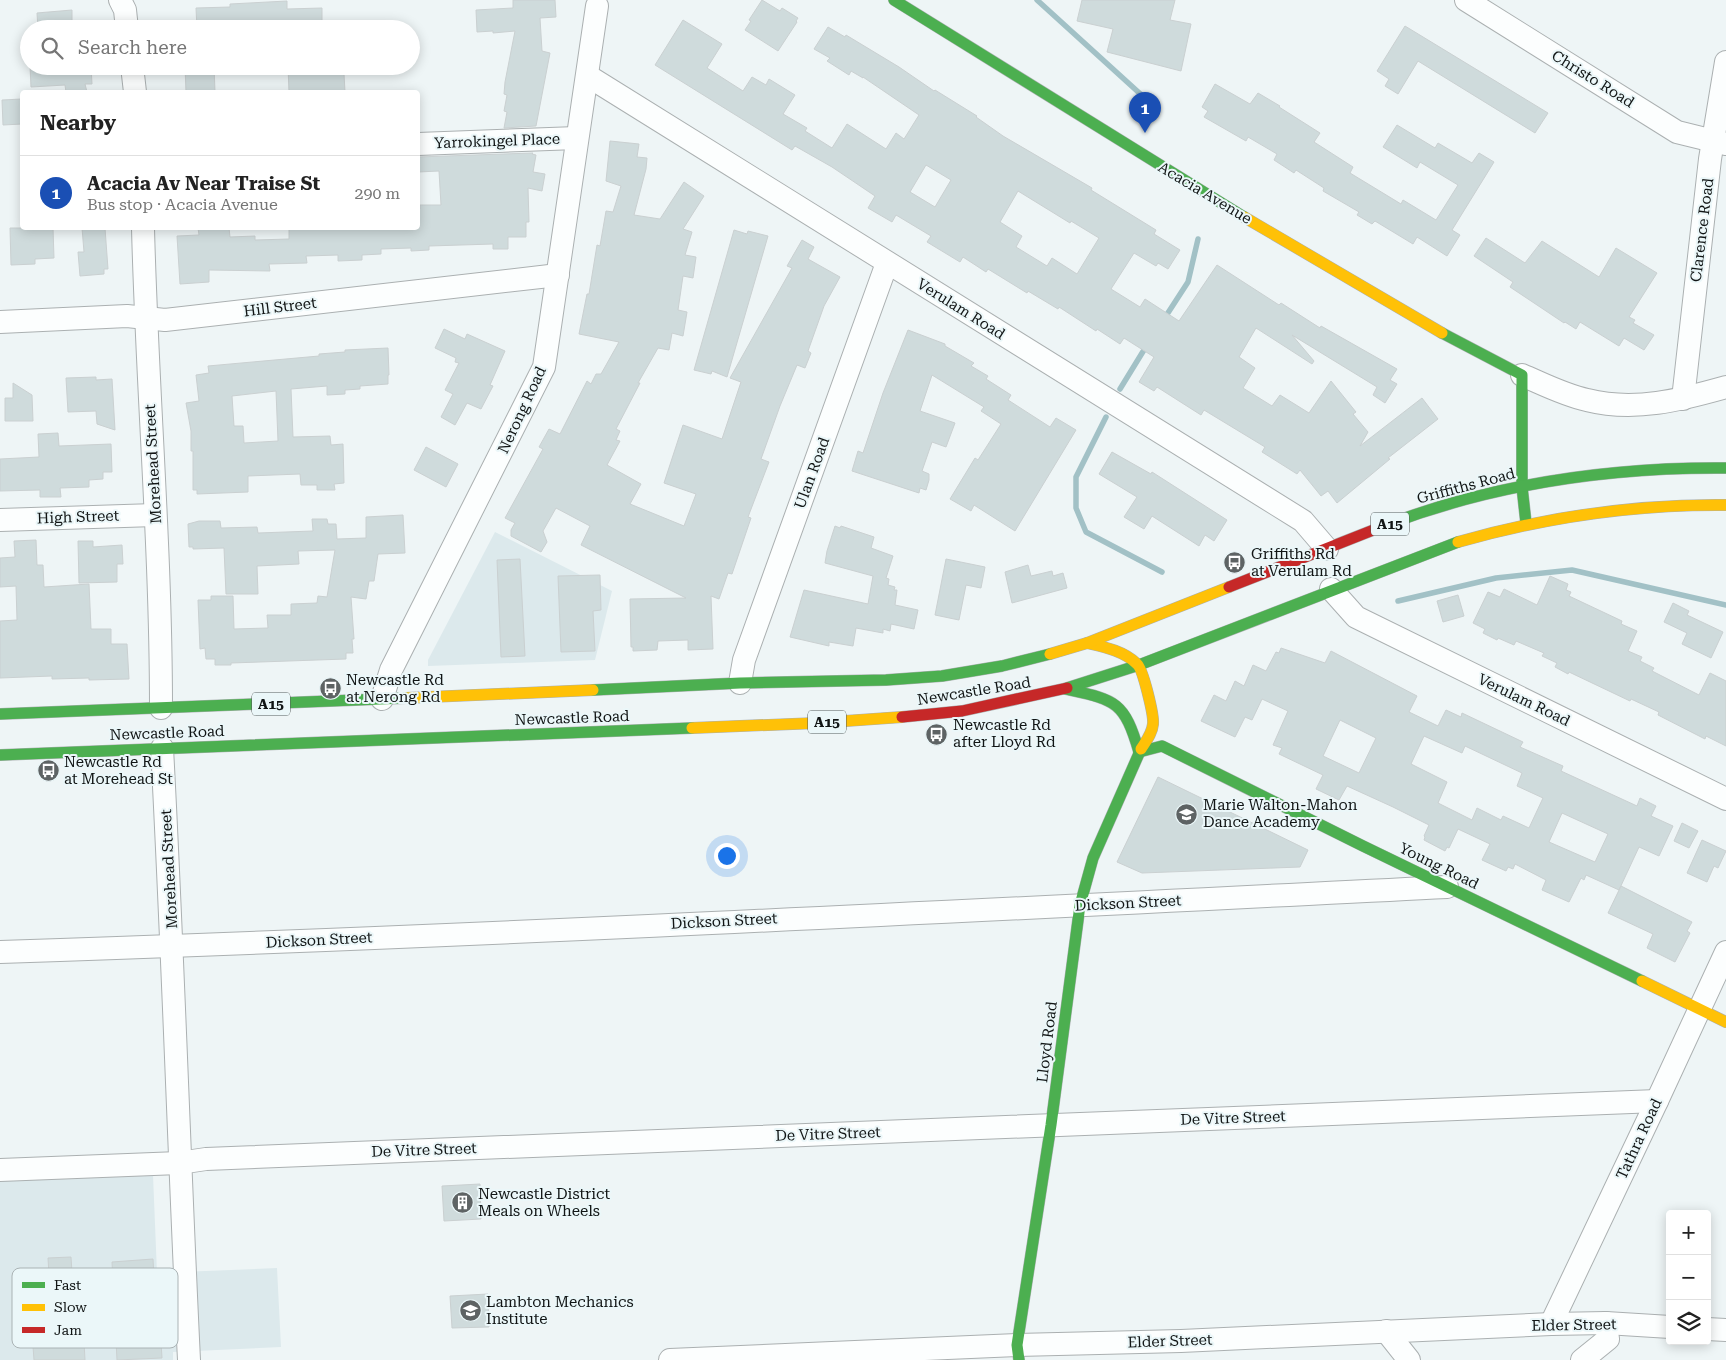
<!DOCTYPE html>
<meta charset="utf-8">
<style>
body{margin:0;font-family:"Roboto Serif",serif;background:#f6f6f6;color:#222}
.controls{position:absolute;right:15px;bottom:15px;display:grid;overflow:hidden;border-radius:5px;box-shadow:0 2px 12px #0003}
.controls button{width:45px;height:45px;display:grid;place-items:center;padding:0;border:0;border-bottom:1px solid #e0e0e0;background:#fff;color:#222;font:25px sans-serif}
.you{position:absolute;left:726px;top:855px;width:18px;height:18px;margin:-12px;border:4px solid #fff;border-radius:50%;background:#1a73e8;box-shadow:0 0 0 8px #1a73e833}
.badge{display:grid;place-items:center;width:32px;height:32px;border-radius:50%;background:#1a73e8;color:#fff;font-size:16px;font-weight:700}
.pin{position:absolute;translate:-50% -41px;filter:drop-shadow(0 1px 2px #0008)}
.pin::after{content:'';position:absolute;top:26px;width:18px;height:15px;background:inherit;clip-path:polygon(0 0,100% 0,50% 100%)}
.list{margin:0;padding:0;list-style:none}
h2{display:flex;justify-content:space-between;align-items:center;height:65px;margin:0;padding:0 20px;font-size:21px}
h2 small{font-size:16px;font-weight:400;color:#767676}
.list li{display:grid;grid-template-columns:32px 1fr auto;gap:15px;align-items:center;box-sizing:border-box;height:75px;padding:0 20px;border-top:1px solid #e0e0e0}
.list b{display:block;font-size:19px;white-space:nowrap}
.list p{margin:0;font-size:16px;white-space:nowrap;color:#767676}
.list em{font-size:16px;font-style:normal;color:#767676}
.icon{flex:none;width:28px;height:28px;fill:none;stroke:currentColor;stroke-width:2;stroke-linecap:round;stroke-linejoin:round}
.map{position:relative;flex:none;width:1726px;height:1360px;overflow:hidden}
.search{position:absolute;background:#fff;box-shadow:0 2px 12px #0003;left:20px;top:20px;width:400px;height:55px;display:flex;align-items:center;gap:12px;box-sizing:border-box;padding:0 18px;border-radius:28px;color:#767676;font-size:19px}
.panel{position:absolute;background:#fff;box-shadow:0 2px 12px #0003;left:20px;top:90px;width:400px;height:140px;border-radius:5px}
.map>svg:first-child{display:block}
.built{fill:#dce9ec}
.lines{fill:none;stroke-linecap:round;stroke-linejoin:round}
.stream{stroke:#a2c1c6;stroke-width:5.5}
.building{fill:#cfdbdc;stroke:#cad0d1;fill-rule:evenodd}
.street-casing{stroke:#abb0b1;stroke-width:24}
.fast-casing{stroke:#abb0b1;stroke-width:12}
.slow-casing{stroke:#abb0b1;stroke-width:12}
.jam-casing{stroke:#abb0b1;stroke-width:12}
.street{stroke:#fcfefe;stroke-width:22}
.fast{stroke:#4caf50;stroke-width:11}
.slow{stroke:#ffc107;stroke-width:11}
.jam{stroke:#c62828;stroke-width:11}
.labels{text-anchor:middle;stroke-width:4;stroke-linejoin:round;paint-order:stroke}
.shield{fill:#ebf7f9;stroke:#525959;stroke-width:1}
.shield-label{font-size:14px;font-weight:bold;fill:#111515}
.street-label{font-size:15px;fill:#111515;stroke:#ebf7f9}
.poi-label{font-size:15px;fill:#111515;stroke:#ebf7f9;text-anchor:start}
.key{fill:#ebf7f9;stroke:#aab3b5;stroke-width:1}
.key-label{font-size:14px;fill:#111515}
</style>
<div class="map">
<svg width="1726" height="1360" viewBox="0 0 1726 1360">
<rect width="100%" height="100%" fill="#eef5f6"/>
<g class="built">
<path d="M495 532 612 591 595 660 428 666V660Z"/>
<path d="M153 1175 157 1273 277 1268 281 1347 173 1352V1360H0V1181Z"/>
</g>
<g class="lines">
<g class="stream">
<path d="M1037 0 1147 100"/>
<path d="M1164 319 1188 282 1198 239"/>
<path d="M1120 389 1147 345"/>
<path d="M1106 417 1076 477V508L1086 532 1162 572"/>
<path d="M1398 601 1496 578 1572 570 1726 605"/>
</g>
</g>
<g class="building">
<path d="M513 0H555L556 17 540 18 542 51 550 53 536 126 504 128 507 112 504 111 507 95 504 94 505 82 515 31 493 33V31L477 32 476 10 513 8Z"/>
<path d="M762 0 780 11 782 8 798 18 796 21 797 22 778 51 745 30 751 21 749 20Z"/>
<path d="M1082 0H1175L1170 20 1191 24 1181 71 1107 52 1113 29 1077 21Z"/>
<path d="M287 1V9L322 8V29H197L196 8 230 7V4Z"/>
<path d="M72 10V29H38L37 13Z"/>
<path d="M683 20 722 44 707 68 743 91 752 77 766 85 769 79 795 95 783 114 807 128 805 131 832 148 847 124 886 149 896 133 904 139 919 115 863 77V78L851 71 849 75 827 61 830 58 814 49 828 27 845 37 846 35 899 67 934 91 935 90 977 116 976 117 1003 136 1092 188 1091 190 1156 230 1154 234 1180 250 1168 269 1158 263 1156 266 1134 253 1111 289 1140 307 1145 299 1179 321 1217 265 1279 305 1281 303 1320 328 1321 326 1397 369 1390 380 1397 384 1385 403 1373 395 1377 387 1292 335 1314 361 1312 364 1256 328 1239 357 1255 368 1243 388 1272 406 1280 395 1309 413 1331 381 1356 412 1353 414 1368 432 1360 446 1422 398 1438 419 1388 458 1390 459 1337 503 1328 491 1321 496 1300 470 1297 474 1262 452 1265 447 1204 410 1201 415 1157 387 1154 391 1139 382 1154 357 1124 338 1120 344 1097 329 1096 331 1059 307 1058 309 1028 291 1027 293 988 269 986 272 963 257 960 262 927 242 931 236 896 215 892 222 868 208 875 196 832 167 795 146 792 150 655 65ZM926 165 951 180 935 207 910 192ZM1018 191 1070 223 1071 221 1099 238 1077 274 1052 258 1047 266 1016 247 1022 236 1000 222Z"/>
<path d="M1405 26 1548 113 1535 133 1418 61 1398 94 1385 86 1389 79 1377 71Z"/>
<path d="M30 66H91L92 84H85L87 92H66L65 85 31 87Z"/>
<path d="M185 66H214L215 92H186Z"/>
<path d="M288 66H323L324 74H344L345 92H289Z"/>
<path d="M1215 84 1250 104 1258 93 1280 106 1279 107 1320 133 1314 142 1353 167 1350 173 1401 204 1403 200 1436 220 1458 185 1420 162 1417 168 1383 147 1397 125 1435 148 1438 143 1472 163 1479 153 1494 162 1452 230 1460 235 1447 256 1417 237 1413 244 1375 221 1372 224 1357 215 1359 212 1323 191 1324 188 1296 170 1294 173 1274 160 1277 154 1248 137 1246 141 1204 117 1208 111 1202 107Z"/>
<path d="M22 99V124L3 125 2 100Z"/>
<path d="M610 141 639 144 637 157 647 158 646 169 634 215 660 219 684 182 704 196 683 229 692 232 685 255 696 257 693 278 683 276 678 310 687 312 683 336 672 333 669 350 658 348 638 383H640L616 429 620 431 616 440 620 441 607 465 641 484 630 504 684 526 696 494 664 483 683 425 722 439 741 382 730 378 792 268 787 266 802 240 814 247 808 259 840 277 824 306 808 351 811 353 805 368 797 365 780 406 761 459 769 462 748 517 751 518 732 574 728 573 719 599 711 596 713 649 688 650V640L658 641 657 650 633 651V647H631L630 599 686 598 581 545 590 526 556 508 543 531 547 542 541 552 511 536V530L515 523 505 518 543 449 539 447 549 429 560 434 587 381 591 384 596 374H601L619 342 579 334 587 294H589L597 245 600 246 606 211 613 212 621 186 606 181Z"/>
<path d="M533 153 532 154 536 155 533 172 545 174 542 191 528 188 529 222H526V237H508V249H493V244L429 246V250L411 251V248L381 249V254L362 255V260L338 261V255L306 256 307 263 269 264 270 271 209 270V282L180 284 177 236 199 235 198 228H229L230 237 255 236V240L289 239V228H418V209H420V205H441L439 171 418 172V157Z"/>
<path d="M10 228H53L54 258 35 259V264L11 265Z"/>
<path d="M82 228H105L108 269H104V274L80 276 78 252H84Z"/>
<path d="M734 230 747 234 748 231 768 236 727 377 712 371 711 374 694 370Z"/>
<path d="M1486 238 1525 263 1542 241 1599 277 1616 248 1657 273 1629 317 1635 320 1633 323 1654 335 1644 350 1624 338 1619 346 1580 322 1576 329 1565 322 1564 323 1510 287 1513 282 1474 256Z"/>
<path d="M444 329 465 339 467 334 505 351 490 385 493 386 481 409 467 403 455 425 441 417 453 394 445 390 459 363 455 362 456 358 435 348Z"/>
<path d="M908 330 945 344V346L974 363 971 366 988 376 986 379 1011 395 1008 400 1050 427 1056 418 1076 430 1015 531 974 505 971 511 950 499 975 458 978 460 1001 424 981 411 984 407 932 375 920 411 955 423 946 447 932 442 922 471 929 474V480L926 490 920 488 919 493 852 471 858 451 863 453 883 393Z"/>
<path d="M388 348 389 375H388V384L360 386V389L345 390V394L327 395V386L291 389 293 437 330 436 331 445 343 444 344 483 334 484 335 490H317V485H301L300 474 248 476V492L197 494V490H193V451H191V431L186 403 199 401 196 375 209 373 208 366 319 356V354L345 352V350ZM276 391 278 441 244 443 243 426H234L232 396Z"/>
<path d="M96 377V380L112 379 115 430 97 424 96 411 68 412 66 378Z"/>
<path d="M13 383 32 395 33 421H5V398H13Z"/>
<path d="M58 433 59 446 111 444 112 472H103V479L89 480V487L60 488 61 497H40V490L0 491V459L39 457 38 434Z"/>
<path d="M426 447 458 464 446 487 414 470Z"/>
<path d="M1112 452 1151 474 1152 472 1227 520 1214 541 1205 535 1199 546 1152 516 1144 529 1124 517 1137 497 1099 474Z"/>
<path d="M403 515 405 553 378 554 374 581H369L366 599 351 597 354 639H352L353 653H346V659L231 663V665H215V659H206L205 648 200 649 198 600H211V596H233L234 629 268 628 267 615H291V604L317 603 318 596 327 597 335 550 298 551 299 564 257 566 258 594H226L224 548 193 549V547H189L188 524 199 521H220L221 528 257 527 258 533 313 531 312 519H327L328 524H336L337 539 366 538V517Z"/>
<path d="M835 526 840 528 841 526 874 537 871 548 893 556 886 578 889 579 888 585 895 587 894 590H897L895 605 918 610 914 629 891 624 890 631 883 629V633L856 628 853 646 829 642V646L790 637 804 590 868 604 873 576 825 563 827 551Z"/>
<path d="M36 540 37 565H43L44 587 89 584 91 629H111V644H127L129 679 89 680V678L52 679V676L0 678V621L17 620 16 586 0 587V558L15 557 14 541Z"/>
<path d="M78 541H93V547L122 545 123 564H117V582L79 583Z"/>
<path d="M520 559 525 656 501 657 497 560Z"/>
<path d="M946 559 985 567 981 588 966 585 959 620 935 615Z"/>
<path d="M1028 565 1031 576 1052 571 1053 576 1063 573 1067 588 1012 603 1005 572Z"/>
<path d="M600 575 601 610 593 611 595 651 561 652 558 576Z"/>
<path d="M1550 576 1568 584 1566 590 1571 592 1569 596 1622 621 1621 624 1637 631 1628 651 1642 657 1640 661 1654 668 1652 671 1699 695 1710 673 1726 681V746L1706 736 1705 739 1658 715 1659 712 1631 699 1630 701 1569 672 1568 674 1555 667 1557 663 1542 656 1544 653 1516 641 1514 645 1498 638 1497 640 1483 633 1485 629 1473 623 1488 592 1500 597 1504 589 1537 605Z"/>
<path d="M1458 595 1464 616 1443 622 1437 601Z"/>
<path d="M1673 603 1689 611 1687 615 1723 632 1711 658 1682 644 1687 633 1664 622Z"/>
<path d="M1281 648 1325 663 1331 651 1417 696 1409 712 1438 726 1446 710 1461 717 1462 713 1523 742 1520 747 1563 766 1561 771 1637 806 1640 798 1656 806 1651 816 1673 826 1659 856 1639 847 1619 890 1586 875 1584 880 1581 878 1569 902 1542 890 1546 880 1515 864 1513 869 1508 867 1506 871 1482 860 1490 844 1458 829 1449 848 1447 847 1445 851 1424 840 1425 837 1424 836 1429 825 1393 807 1347 786 1339 800 1316 789 1323 775 1279 754 1282 748 1273 745 1288 711 1262 699 1252 720 1245 717 1235 737 1201 721 1214 695 1226 701 1235 681 1244 686 1253 665 1266 671 1276 652 1279 653ZM1340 720 1376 738 1359 773 1323 756ZM1424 736 1462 753 1465 746 1522 773 1517 786 1543 798 1529 828 1503 816 1501 820 1477 808 1472 820 1438 803 1447 782 1411 764ZM1562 813 1608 834 1595 862 1549 842Z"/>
<path d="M1158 777 1308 850 1300 867 1142 873 1117 862Z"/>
<path d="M1682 823 1698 831 1689 848 1674 841Z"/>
<path d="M1702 840 1726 851 1718 868 1714 866 1707 882 1687 873Z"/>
<path d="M1621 886 1692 922 1687 931 1690 933 1675 962 1647 948 1653 934 1608 913Z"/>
<path d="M480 1184 481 1219 444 1221 442 1186Z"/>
<path d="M71 1257 73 1288 81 1287 85 1360H34L29 1293 50 1292 48 1258Z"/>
<path d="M153 1259 155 1296H158L162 1358 117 1360 112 1262Z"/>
<path d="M488 1294 489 1327 452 1328 450 1296Z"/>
</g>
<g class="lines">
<defs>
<g id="street">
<path d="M120 0 125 10 127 29"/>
<path d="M1466 0 1677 132 1726 144"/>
<path d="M132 66 135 92"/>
<path d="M588 76 1303 521 1327 549"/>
<path d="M418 144 577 138"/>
<path d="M143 228C147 388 161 548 161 708"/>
<path d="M0 322 127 316 165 320 558 275"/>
<path d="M1522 375C1543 384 1564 395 1587 400 1635 412 1680 400 1726 387"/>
<path d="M1683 399 1710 159 1726 62"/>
<path d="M0 520 155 515"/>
<path d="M1331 589 1356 617 1726 799"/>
<path d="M740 683 744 660 887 263"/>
<path d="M382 699 391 670 544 367 597 6"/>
<path d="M162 748C173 952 179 1156 189 1360"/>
<path d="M0 952C482 936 965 911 1447 887"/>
<path d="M0 1170 179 1163 206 1159 1657 1101"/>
<path d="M1551 1324 1657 1101 1726 952"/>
<path d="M1707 1329 1726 1330"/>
<path d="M1386 1331 1409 1360"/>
<path d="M670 1360 1017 1345 1181 1341 1551 1324 1606 1323 1670 1327"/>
<path d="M1582 1360 1608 1339 1606 1323"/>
</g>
<g id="fast">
<path d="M894 0 1244 217"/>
<path d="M1442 333 1522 375V487L1526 523"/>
<path d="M1386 525C1494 484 1611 467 1726 468"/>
<path d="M1067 688 1139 665 1458 542"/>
<path d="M1065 689C1115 700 1124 700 1139 752"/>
<path d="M593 690 740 683 886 680 942 676 1002 666 1050 654"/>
<path d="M0 714 406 698"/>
<path d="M1139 752 1162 746 1363 846 1642 981"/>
<path d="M0 755 692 728"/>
<path d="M1019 1360 1017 1345 1051 1125 1080 905 1093 858 1141 749"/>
</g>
<g id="slow">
<path d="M1244 217 1442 333"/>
<path d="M1458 542C1546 517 1634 504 1726 505"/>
<path d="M1087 643C1104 647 1124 651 1137 664 1143 669 1154 715 1153 724 1152 734 1146 741 1141 749"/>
<path d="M1050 654 1087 643 1229 587"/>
<path d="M406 698 593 690"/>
<path d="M692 728 817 723 902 717"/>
<path d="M1642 981 1726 1022"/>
</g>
<g id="jam">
<path d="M1229 587 1386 525"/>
<path d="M902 717 962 711 1067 688"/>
</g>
</defs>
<use href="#street" class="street-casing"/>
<use href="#fast" class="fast-casing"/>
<use href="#slow" class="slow-casing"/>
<use href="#jam" class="jam-casing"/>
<use href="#street" class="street"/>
<use href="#fast" class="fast"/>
<use href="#slow" class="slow"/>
<use href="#jam" class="jam"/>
</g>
<defs>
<symbol id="bus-disc" viewBox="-11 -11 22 22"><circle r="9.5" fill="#5e6364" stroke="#ebf7f9"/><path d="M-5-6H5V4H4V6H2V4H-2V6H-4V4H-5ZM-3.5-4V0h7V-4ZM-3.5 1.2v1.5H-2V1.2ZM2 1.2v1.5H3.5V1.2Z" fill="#fff"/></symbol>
<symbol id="school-disc" viewBox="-11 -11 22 22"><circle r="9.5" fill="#5e6364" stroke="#ebf7f9"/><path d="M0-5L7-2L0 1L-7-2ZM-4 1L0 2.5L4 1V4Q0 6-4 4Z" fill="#fff"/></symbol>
<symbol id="building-disc" viewBox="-11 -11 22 22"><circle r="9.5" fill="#5e6364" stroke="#ebf7f9"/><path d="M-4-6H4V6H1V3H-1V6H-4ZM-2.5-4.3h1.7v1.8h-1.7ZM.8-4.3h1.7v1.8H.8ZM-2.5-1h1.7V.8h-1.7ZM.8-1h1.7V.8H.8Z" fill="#fff"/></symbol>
</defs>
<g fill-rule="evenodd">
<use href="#bus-disc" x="1222" y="550" width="25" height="25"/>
<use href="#bus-disc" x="318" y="676" width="25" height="25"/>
<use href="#bus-disc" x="924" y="722" width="25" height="25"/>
<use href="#bus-disc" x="36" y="758" width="25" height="25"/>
<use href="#school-disc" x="1174" y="802" width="25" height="25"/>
<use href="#building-disc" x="450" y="1190" width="25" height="25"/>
<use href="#school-disc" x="458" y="1298" width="25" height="25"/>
</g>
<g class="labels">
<g class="shield">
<rect x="1371" y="512.5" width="38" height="23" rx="4"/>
<rect x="252" y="692.5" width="38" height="23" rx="4"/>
<rect x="808" y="710.5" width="38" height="23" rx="4"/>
</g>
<g class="shield-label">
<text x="1390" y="529">A15</text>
<text x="271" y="709">A15</text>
<text x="827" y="727">A15</text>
</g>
<g class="street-label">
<text transform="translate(1593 79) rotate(32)" y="5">Christo Road</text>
<text transform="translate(497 141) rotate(-2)" y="5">Yarrokingel Place</text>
<text transform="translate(1205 193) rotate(31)" y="5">Acacia Avenue</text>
<text transform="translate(1702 230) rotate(-83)" y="5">Clarence Road</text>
<text transform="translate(280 307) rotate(-7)" y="5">Hill Street</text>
<text transform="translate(961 309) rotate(32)" y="5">Verulam Road</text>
<text transform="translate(522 410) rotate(-65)" y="5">Nerong Road</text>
<text transform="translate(153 464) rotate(-93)" y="5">Morehead Street</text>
<text transform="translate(812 473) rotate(-70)" y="5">Ulan Road</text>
<text transform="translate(1466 486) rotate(-15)" y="5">Griffiths Road</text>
<text transform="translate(78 517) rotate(-2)" y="5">High Street</text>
<text transform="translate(974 691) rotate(-9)" y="5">Newcastle Road</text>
<text transform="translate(1524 700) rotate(26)" y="5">Verulam Road</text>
<text transform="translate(572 718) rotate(-2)" y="5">Newcastle Road</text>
<text transform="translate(167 733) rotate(-2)" y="5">Newcastle Road</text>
<text transform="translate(1439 866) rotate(26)" y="5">Young Road</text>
<text transform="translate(169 869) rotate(-93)" y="5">Morehead Street</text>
<text transform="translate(1128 903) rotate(-3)" y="5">Dickson Street</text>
<text transform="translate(724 921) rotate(-3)" y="5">Dickson Street</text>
<text transform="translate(319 940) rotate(-3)" y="5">Dickson Street</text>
<text transform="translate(1047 1042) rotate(-83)" y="5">Lloyd Road</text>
<text transform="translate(1233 1118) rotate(-2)" y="5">De Vitre Street</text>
<text transform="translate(828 1134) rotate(-2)" y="5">De Vitre Street</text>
<text transform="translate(1639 1139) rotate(-65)" y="5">Tathra Road</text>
<text transform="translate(424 1150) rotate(-2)" y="5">De Vitre Street</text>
<text transform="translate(1574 1325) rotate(-1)" y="5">Elder Street</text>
<text transform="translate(1170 1341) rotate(-2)" y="5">Elder Street</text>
</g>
<g class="poi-label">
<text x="1251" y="559">Griffiths Rd<tspan x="1251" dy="17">at Verulam Rd</tspan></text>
<text x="346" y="685">Newcastle Rd<tspan x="346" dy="17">at Nerong Rd</tspan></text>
<text x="953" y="730">Newcastle Rd<tspan x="953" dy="17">after Lloyd Rd</tspan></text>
<text x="64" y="767">Newcastle Rd<tspan x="64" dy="17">at Morehead St</tspan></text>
<text x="1203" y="810">Marie Walton-Mahon<tspan x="1203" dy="17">Dance Academy</tspan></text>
<text x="478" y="1199">Newcastle District<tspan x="478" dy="17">Meals on Wheels</tspan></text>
<text x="486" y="1307">Lambton Mechanics<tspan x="486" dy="17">Institute</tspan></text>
</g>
</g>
<rect x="12" y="1268" width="166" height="80" rx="8" class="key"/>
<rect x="22" y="1282" width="23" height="6" fill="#4caf50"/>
<rect x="22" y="1304" width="23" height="7" fill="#ffc107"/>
<rect x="22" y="1327" width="23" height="6" fill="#c62828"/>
<g class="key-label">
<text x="54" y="1290">Fast</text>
<text x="54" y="1312">Slow</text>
<text x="54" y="1335">Jam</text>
</g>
</svg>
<div class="controls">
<button>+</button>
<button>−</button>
<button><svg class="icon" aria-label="layers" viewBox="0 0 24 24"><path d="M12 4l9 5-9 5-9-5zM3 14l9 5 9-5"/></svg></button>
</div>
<div class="you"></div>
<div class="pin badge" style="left:1145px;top:133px;background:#1a4fb4">1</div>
<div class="search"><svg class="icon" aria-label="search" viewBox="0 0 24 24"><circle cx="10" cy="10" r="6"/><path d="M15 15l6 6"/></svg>Search here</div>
<section class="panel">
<h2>Nearby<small></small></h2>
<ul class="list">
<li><span class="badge" style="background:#1a4fb4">1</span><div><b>Acacia Av Near Traise St</b><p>Bus stop · Acacia Avenue</p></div><em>290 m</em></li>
</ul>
</section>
</div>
